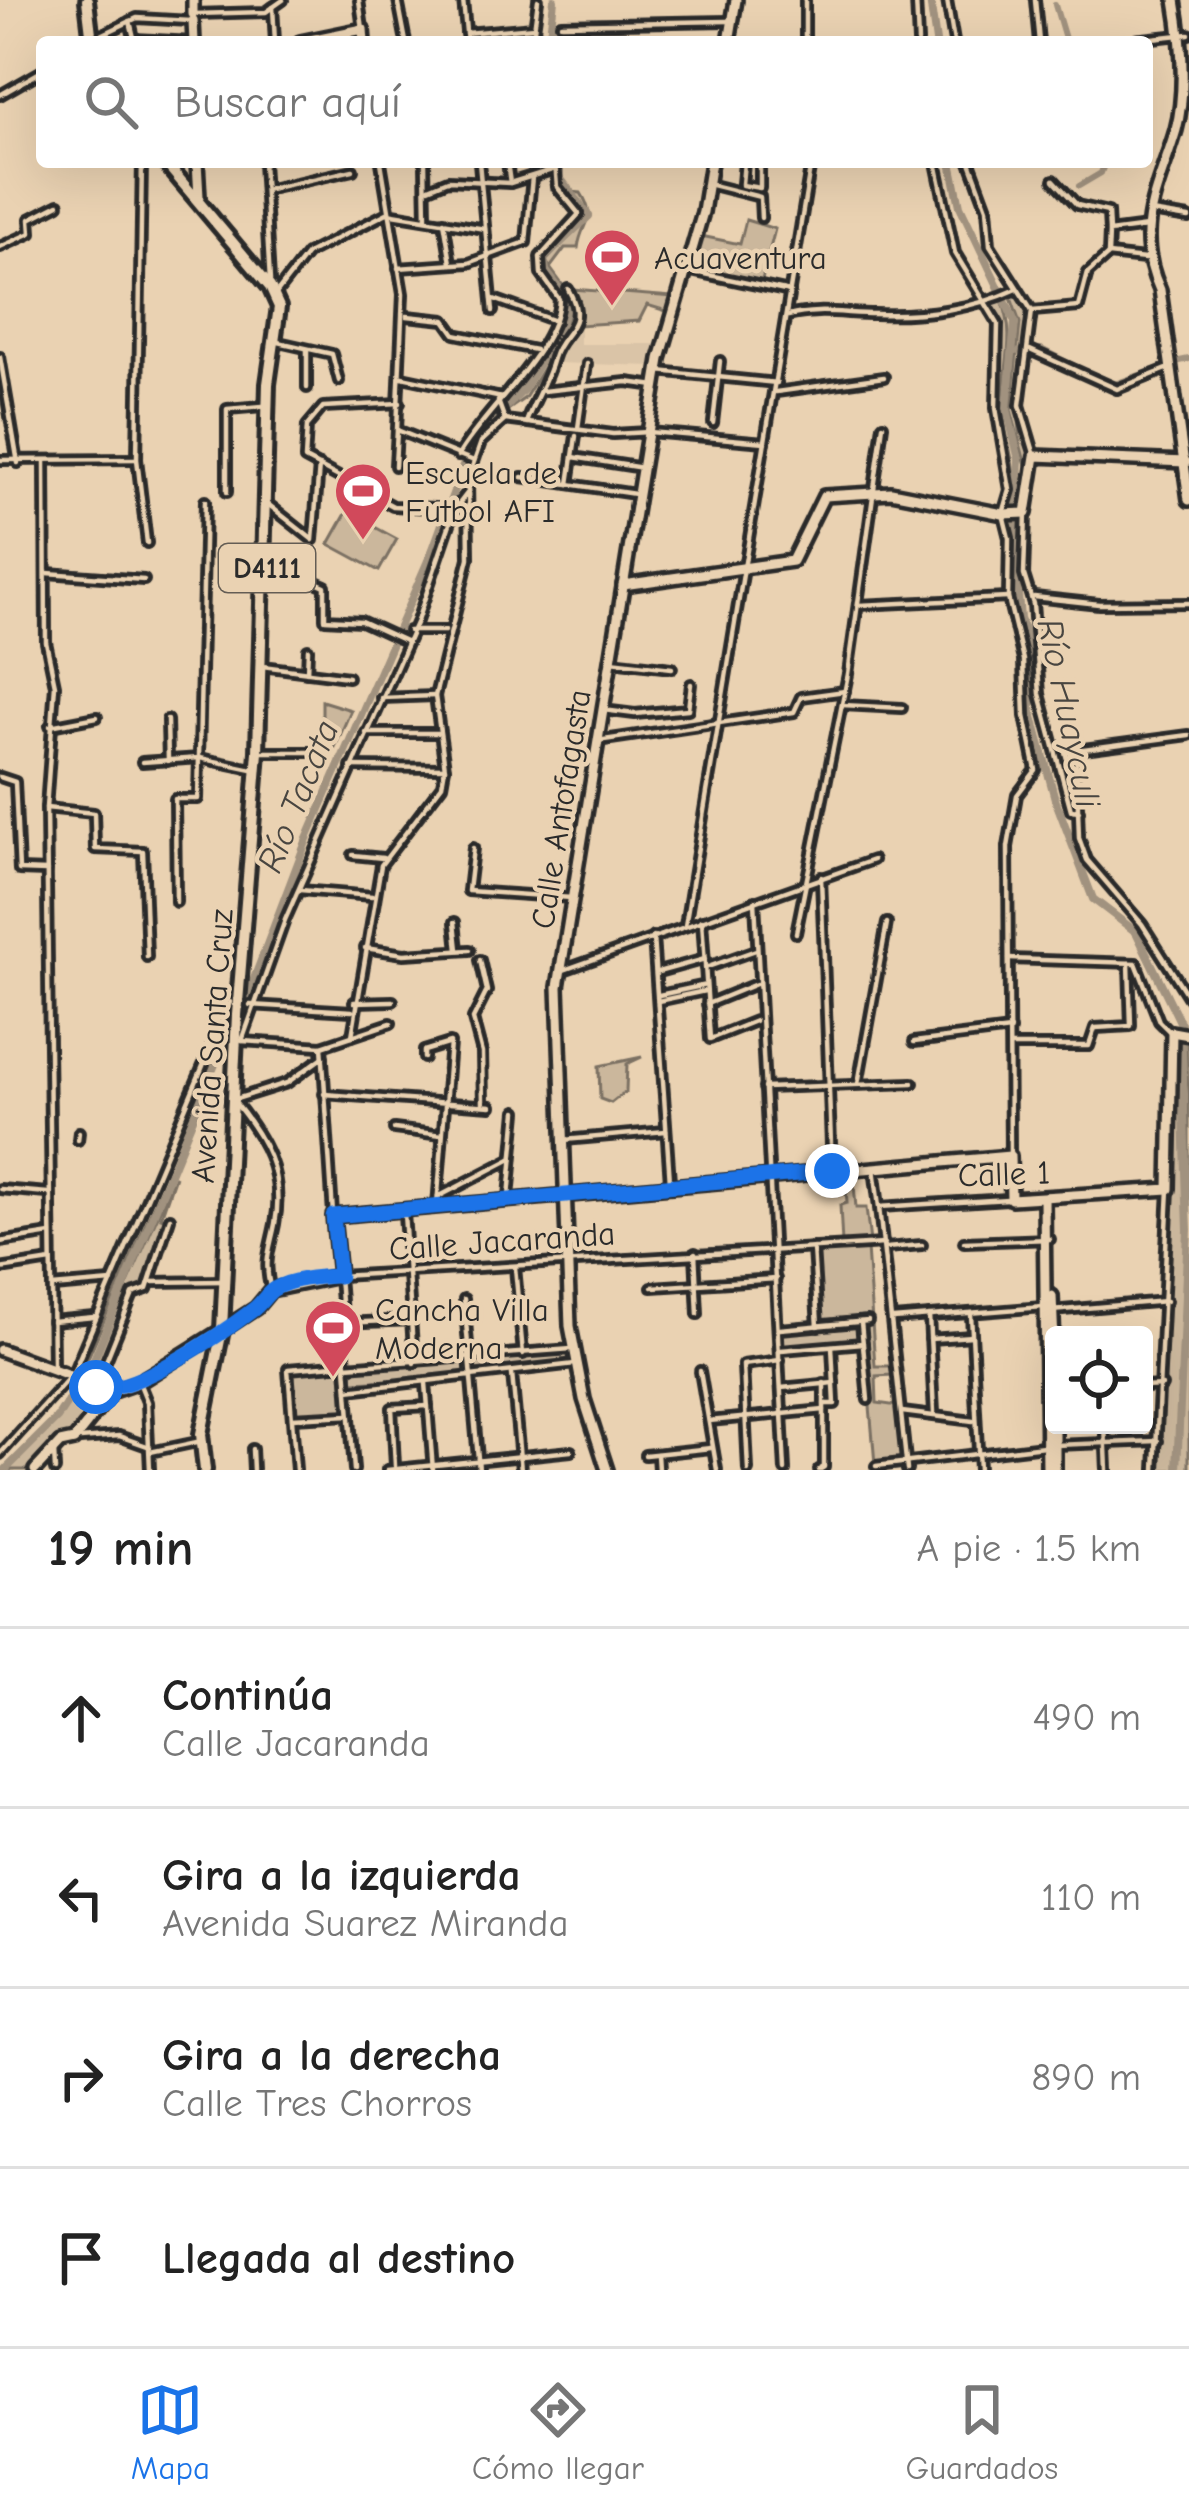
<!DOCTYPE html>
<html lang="es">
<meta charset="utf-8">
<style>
body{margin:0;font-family:"Comic Neue",sans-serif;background:#f2f2f2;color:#222}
.controls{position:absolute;right:36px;bottom:36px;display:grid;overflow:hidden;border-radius:12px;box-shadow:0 12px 48px #0002}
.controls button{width:108px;height:108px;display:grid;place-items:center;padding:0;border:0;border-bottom:3px solid #e0e0e0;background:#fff;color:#222;font:60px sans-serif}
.stop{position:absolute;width:36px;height:36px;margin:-27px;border:9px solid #1a73e8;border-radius:50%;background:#fff}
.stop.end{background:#1a73e8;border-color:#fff;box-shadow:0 3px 12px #0008}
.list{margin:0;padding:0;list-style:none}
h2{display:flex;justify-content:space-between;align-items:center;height:156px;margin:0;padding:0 48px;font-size:51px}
h2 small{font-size:39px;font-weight:400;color:#767676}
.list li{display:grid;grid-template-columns:78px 1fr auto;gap:36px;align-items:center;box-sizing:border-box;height:180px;padding:0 48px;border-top:3px solid #e0e0e0}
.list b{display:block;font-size:45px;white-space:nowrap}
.list p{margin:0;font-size:39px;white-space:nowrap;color:#767676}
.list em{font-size:39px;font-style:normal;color:#767676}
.icon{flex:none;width:66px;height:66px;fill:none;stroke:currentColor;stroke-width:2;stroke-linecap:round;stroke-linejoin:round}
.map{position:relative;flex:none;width:1189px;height:1470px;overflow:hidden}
.search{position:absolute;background:#fff;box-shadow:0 12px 48px #0002;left:36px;right:36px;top:36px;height:132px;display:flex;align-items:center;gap:30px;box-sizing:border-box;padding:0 42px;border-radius:12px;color:#767676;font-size:45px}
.sheet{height:876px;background:#fff}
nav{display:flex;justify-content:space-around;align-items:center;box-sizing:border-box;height:168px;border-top:3px solid #e0e0e0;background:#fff;font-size:33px;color:#767676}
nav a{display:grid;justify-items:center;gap:6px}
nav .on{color:#1a73e8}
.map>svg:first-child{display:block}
.built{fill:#dac4a7}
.green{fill:#cbb79c;stroke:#7b7164;stroke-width:3}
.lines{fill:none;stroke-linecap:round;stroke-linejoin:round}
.canal{stroke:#a1927f;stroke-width:6}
.river{stroke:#a1927f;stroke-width:8}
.street-casing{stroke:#2b2b2b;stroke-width:14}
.secondary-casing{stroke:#2b2b2b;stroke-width:18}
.primary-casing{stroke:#2b2b2b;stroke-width:20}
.street{stroke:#ead2b2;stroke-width:4.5}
.secondary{stroke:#ead2b2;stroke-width:9}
.primary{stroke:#ead2b2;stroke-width:10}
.route{stroke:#1a73e8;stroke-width:15}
.labels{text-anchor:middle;stroke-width:9;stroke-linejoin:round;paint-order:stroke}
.shield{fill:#ead2b2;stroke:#645d54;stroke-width:3}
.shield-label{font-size:30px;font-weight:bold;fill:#2b2b2b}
.poi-label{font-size:33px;fill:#2b2b2b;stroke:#ead2b2;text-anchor:start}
.street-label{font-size:33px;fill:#2b2b2b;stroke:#ead2b2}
.water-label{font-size:36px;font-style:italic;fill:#484540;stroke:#ead2b2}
</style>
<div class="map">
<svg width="1189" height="1470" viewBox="0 0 1189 1470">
<rect width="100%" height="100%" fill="#ead2b2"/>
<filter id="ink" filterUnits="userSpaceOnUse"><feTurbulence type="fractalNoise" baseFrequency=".00833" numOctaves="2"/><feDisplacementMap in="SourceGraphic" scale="24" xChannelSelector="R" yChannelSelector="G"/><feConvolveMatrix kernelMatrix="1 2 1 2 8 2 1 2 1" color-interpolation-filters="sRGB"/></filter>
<g filter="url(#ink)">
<path class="built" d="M580 327V344H660L654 366 555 363Z"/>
<g class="green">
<path d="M571 192 581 193C598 219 581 222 578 248H565L550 268 575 302V316L525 398 505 412 525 390 568 316 571 302 546 261 590 216Z"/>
<path d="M746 220 775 229 761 284 691 269 701 236 740 244Z"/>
<path d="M572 289 674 297 670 312 647 305 639 321 579 325 580 303Z"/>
<path d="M1010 295H1019L1030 311 1017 394 1020 431 1031 458 1024 509 1026 466 1011 410 1020 323Z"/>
<path d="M1002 300C1017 339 1003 366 1003 405 1003 435 1017 460 1013 491L999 409 1002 332 990 304Z"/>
<path d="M347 512 397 539 379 571 329 544Z"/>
<path d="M322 701 351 710 332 754 322 747Z"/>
<path d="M231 1003 234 1020 80 1376 75 1372Z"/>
<path d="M1175 1036 1186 1038 1189 1094V1470H1159Z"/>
<path d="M642 1057 627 1064 626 1091 611 1103 600 1099 599 1066Z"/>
<path d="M853 1173 856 1208H866L870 1242 842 1244 840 1205 847 1203 845 1174Z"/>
<path d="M175 1176 161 1217 167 1219 143 1289 133 1288 95 1382 86 1380Z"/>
<path d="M867 1248 875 1366H892V1375L876 1376 877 1403 898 1406 903 1460 875 1464 863 1325 869 1319 820 1322 816 1251Z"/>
<path d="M858 1325 860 1341 782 1345 783 1331Z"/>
<path d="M570 1353 572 1362 474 1375 475 1362Z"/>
<path d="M466 1363 467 1377 351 1382 354 1368Z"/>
<path d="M341 1367 344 1411 294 1414 292 1373Z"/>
<path d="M86 1386 107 1393 70 1436 55 1438 30 1470H8Z"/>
</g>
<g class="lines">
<g class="canal">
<path d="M1055 5 1066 42"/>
<path d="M1079 186 1101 173 1105 162"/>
<path d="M1014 352 1041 349 1100 379"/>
<path d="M1175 362 1189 359"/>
<path d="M1112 385 1170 364"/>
</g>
<g class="river">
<path d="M930 0 936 42"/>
<path d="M549 42 554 0"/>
<path d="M951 162 960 206 1015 322 1007 409 1019 460 1015 558 1020 619 1031 649V709L1055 799 1093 899 1136 932 1181 1024 1188 1230 1177 1470"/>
<path d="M5 1470 57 1418 92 1364 232 1023 240 1016 307 839 433 549 471 444 524 389 560 328 568 300 546 271 544 258 589 216 560 178V162"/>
</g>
<defs>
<g id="street">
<path d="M359 0 363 29"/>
<path d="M398 0 406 42"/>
<path d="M463 0 467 42"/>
<path d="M538 0 534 29 539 42"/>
<path d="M805 0V42"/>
<path d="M916 0 918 42"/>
<path d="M947 0 954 42"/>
<path d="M1035 0 1039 42"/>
<path d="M273 7 275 42"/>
<path d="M195 14 266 12 283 0"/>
<path d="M130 21 135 42"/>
<path d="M561 24 729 21"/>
<path d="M466 33 534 27"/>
<path d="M93 39 137 18 191 21"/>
<path d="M134 39 194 42"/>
<path d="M1115 42 1189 34"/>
<path d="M0 95 42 71"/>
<path d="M142 162 137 459 147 543"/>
<path d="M263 162 270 281"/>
<path d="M381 162 403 294 397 430 474 461"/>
<path d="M425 162 426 219"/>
<path d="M479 162 493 311"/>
<path d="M507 162 510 183"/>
<path d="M936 162 955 253 998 324 996 408 1010 490 1003 514 1009 538 1008 598 1023 660 1025 716 1036 770 1017 795 1008 847 1010 1154"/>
<path d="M970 162 987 208 990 245 1032 311 1020 405 1035 456"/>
<path d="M1054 180 1077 205 1108 212 1109 232"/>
<path d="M708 184 760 197 761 218"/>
<path d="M742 184 744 162"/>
<path d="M742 185 760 188V162"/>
<path d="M429 188 448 180 510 183 555 169"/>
<path d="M265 190 353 170"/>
<path d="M1151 212 1189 218"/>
<path d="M444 221 451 263"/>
<path d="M0 247 31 233 30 219 59 204"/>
<path d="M1145 259 1108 255 1109 232 1147 227"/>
<path d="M398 268 469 263 526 242 532 177"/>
<path d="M686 270 790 292"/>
<path d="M275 295 307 254 387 213 485 229"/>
<path d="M494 299 555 321"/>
<path d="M1032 311 1079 307 1088 273 1108 255"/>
<path d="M407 316 445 320 455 334 535 350"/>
<path d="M788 316C817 308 845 314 875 314 922 316 974 309 1017 289"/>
<path d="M274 341 332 354 339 381"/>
<path d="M307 350V388"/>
<path d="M1030 350 1117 389 1167 369"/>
<path d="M0 357 18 463"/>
<path d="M658 371 777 383"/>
<path d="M402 377 502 398"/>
<path d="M543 391 627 382 656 386"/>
<path d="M776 392 884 377"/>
<path d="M498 401 505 420 613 434 649 432 765 442"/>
<path d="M400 403 323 407 307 426 305 459 393 506 455 509"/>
<path d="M527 420C535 398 547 381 553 358 561 330 590 327 568 289"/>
<path d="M713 423 720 361"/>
<path d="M578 428 587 364"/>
<path d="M458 456C484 410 557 351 559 299L541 274 540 257 579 214 557 187 555 162"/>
<path d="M573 457 643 468"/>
<path d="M0 460 137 459"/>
<path d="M45 461 46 642 55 685 46 808 53 1365"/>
<path d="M395 466 397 430"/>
<path d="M522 477 635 494"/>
<path d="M569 484 576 436"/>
<path d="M227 492V409L263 406"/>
<path d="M269 505 313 540 319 466"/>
<path d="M1026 513 1024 575 1033 604 1040 694 1071 810 1079 811"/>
<path d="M267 570 286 569 325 586V619L361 621 405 641"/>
<path d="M47 573 144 580"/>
<path d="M1034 597 1099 604 1189 603"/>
<path d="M859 605 1008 598"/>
<path d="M409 631H445"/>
<path d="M611 661 672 668"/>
<path d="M262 666 348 677"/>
<path d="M307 672 308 649"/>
<path d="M381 698 435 696"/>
<path d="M842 705 902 708"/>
<path d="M603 710 635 714 688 709 691 684"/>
<path d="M167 720 168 761"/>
<path d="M50 726 97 717"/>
<path d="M366 733H437"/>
<path d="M1189 735 1076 750 1079 838 1087 860 1142 924 1189 998"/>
<path d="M597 741 794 712 801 697 845 691"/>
<path d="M258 752H320"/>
<path d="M142 762 200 758 257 770"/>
<path d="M351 767 445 768"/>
<path d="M0 777 15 782 19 870 47 871"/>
<path d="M46 808 94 813 95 849 143 851 147 957"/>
<path d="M473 848 468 891 572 898"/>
<path d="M353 855 383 858"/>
<path d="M821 877 832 1171"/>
<path d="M300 890 372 896"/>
<path d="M755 901 785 1470"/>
<path d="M176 902 175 799H198L205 501"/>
<path d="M702 920 710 1039 755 1021"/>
<path d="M455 922 458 950"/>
<path d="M685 926 811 162"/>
<path d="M796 933 848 674 883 425"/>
<path d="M653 937 670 1182"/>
<path d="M365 948 404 954 470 950"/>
<path d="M1009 959 1136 963 1159 1021 1169 1031"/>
<path d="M480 960 487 991 473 1019 482 1053 483 1103"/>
<path d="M705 968 756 950"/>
<path d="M561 971 873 860"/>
<path d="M658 972 705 959"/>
<path d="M659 995 706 985"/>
<path d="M658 1001 705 991"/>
<path d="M354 1002 393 1001"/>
<path d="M707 1004 756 984"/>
<path d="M250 1005 352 1011"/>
<path d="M352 1036 381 865 442 785 445 768 435 696 469 558 468 479 481 442 505 420"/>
<path d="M242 1041 285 920 417 621 455 509 468 492"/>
<path d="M242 1041 322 1046 391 1023"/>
<path d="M914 1042 1010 1030"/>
<path d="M322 1046 333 1214"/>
<path d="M1011 1046H1089L1095 1028 1131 1026 1129 963"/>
<path d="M424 1058V1051L450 1043 437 1206"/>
<path d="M858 1084 887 923"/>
<path d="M764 1088 913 1083"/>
<path d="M324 1094 491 1106"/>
<path d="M394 1129 442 1135"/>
<path d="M78 1140 79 1132"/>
<path d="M564 1140 666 1131"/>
<path d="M874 1168 879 1207 1008 1199"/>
<path d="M0 1189 48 1193"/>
<path d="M438 1197 511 1159"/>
<path d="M509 1197 517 1111"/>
<path d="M879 1207 907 1470"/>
<path d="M404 1213 414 1363"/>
<path d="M0 1242 51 1234"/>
<path d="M964 1242 1050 1239"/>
<path d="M813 1248 818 1326"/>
<path d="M886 1248 922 1245"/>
<path d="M695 1253 698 1314"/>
<path d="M515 1267 523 1354"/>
<path d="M0 1269 51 1261"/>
<path d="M150 1282 225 1281"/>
<path d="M52 1287 112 1282"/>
<path d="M652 1287 776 1279"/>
<path d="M271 1290C263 1262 270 1250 275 1224 285 1173 264 1137 233 1100L287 1083 323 1057"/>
<path d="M464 1299 479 1470"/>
<path d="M1051 1311 1166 1301"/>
<path d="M971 1314 979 1470"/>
<path d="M929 1316 934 1413"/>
<path d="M893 1319 1043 1307"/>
<path d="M52 1321 94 1317"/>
<path d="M861 1322 868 1400"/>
<path d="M342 1323 412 1320"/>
<path d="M780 1329 868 1321"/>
<path d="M930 1339 972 1336"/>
<path d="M781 1350 863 1343"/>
<path d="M346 1366 572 1349"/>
<path d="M700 1371 717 1470"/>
<path d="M512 1374 521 1470"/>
<path d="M98 1381 133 1294 147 1289 170 1218"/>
<path d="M139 1382 147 1402 150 1470"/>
<path d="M426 1383 433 1470"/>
<path d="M1144 1387 1162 1386"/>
<path d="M781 1388 834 1383"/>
<path d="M348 1390 575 1364"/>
<path d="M824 1404H835L832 1346"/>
<path d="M902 1412 973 1421"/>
<path d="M292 1418 350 1415"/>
<path d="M709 1421 824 1410"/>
<path d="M1105 1425 1107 1470"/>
<path d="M80 1439 119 1436 150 1447"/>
<path d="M1055 1445 1158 1441"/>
<path d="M252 1449 253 1470"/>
<path d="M54 1451 55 1470"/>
<path d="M150 1452 197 1442"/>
<path d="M0 1454 73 1373 230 1002"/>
<path d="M657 1454 658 1470"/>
<path d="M645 1455 711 1448"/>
<path d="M395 1466 392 1408 428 1406"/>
<path d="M876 1466 1044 1446"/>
<path d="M296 1470 288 1369 346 1364"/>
<path d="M354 1470 339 1276 884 1244"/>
<path d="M387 1470 571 1451"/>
<path d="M748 1470 743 1365 780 1360"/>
<path d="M819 1470 824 1467V1383"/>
<path d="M1155 1470 1169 1189"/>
</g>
<g id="secondary">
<path d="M193 0V14"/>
<path d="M1175 0C1182 41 1187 89 1176 130 1159 188 1132 229 1160 290L1189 500"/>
<path d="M193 21 194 42"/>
<path d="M300 42 363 29 364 42"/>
<path d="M729 42 736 0"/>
<path d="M197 162 199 197"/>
<path d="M623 585 792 561 824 496 891 492 1003 514 1026 513 1035 456 1186 462"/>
<path d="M1044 1200 1047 1470"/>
<path d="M1052 1296 1054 1343"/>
<path d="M0 1350 113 1391"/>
<path d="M1055 1425V1470"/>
<path d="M35 1470 60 1443 74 1440 113 1391 139 1382 222 1330 256 1308 271 1290 339 1276 333 1216 1010 1156 1011 1199 1169 1189 1172 1032 1189 1035"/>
<path d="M607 1470 584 1399 570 1326 558 987 660 359 703 212 711 162"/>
</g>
<g id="primary">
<path d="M87 0 92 42"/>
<path d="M165 162 270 287 279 307 268 384 258 752 237 1015 222 1330 201 1434 205 1470"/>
</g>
</defs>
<use href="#street" class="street-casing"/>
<use href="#secondary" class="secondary-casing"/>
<use href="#primary" class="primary-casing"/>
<use href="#street" class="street"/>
<use href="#secondary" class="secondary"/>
<use href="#primary" class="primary"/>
</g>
</g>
<g class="lines" filter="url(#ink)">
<path class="route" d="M96 1387C131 1396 223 1333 254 1309 262 1303 267 1293 274 1289 293 1278 318 1277 339 1276L333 1216 832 1171"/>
</g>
<defs>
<symbol id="stadium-pin" viewBox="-11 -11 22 30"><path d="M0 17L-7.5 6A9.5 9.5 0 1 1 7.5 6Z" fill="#d1495b" stroke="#ead2b2"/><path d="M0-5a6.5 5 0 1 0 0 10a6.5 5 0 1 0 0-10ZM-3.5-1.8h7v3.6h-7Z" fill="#fff"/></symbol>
</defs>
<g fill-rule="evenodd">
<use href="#stadium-pin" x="579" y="224" width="66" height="90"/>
<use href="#stadium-pin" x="330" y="458" width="66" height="90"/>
<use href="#stadium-pin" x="300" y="1295" width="66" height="90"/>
</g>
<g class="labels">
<rect class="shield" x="219" y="544" width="96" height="48" rx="9"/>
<g class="shield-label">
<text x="267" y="578">D4111</text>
</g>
<g class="poi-label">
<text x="654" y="269">Acuaventura</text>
<text x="405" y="484">Escuela de<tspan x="405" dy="38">Futbol AFI</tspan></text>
<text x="375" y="1321">Cancha Villa<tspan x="375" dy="38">Moderna</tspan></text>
</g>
<g class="street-label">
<text transform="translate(560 809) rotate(-81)" y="12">Calle Antofagasta</text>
<text transform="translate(211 1046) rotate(-86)" y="12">Avenida Santa Cruz</text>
<text transform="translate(1004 1173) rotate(-2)" y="12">Calle 1</text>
<text transform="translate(502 1240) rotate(-4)" y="12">Calle Jacaranda</text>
</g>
<g class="water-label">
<text transform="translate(1070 713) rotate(78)" y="13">Río Huayculi</text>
<text transform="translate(297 796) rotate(-68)" y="13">Río Tacata</text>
</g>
</g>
</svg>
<div class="controls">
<button><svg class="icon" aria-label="locate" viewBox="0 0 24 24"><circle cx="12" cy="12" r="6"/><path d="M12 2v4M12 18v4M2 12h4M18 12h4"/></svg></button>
</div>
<div class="stop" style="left:96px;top:1387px"></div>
<div class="stop end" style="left:832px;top:1171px"></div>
<div class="search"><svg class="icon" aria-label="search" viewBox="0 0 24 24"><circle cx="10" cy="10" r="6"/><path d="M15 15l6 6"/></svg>Buscar aquí</div>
</div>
<section class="sheet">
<h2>19 min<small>A pie · 1.5 km</small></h2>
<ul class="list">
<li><svg class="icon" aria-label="ahead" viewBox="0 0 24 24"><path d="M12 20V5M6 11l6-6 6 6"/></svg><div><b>Continúa</b><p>Calle Jacaranda</p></div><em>490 m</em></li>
<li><svg class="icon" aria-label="left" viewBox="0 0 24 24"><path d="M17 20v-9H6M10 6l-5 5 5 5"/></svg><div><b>Gira a la izquierda</b><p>Avenida Suarez Miranda</p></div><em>110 m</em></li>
<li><svg class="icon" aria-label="right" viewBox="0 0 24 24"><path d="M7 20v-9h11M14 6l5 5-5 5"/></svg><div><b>Gira a la derecha</b><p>Calle Tres Chorros</p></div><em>890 m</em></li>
<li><svg class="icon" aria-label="arrive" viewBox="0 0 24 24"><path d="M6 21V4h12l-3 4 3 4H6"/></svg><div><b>Llegada al destino</b></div></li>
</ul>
</section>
<nav>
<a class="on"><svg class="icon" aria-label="map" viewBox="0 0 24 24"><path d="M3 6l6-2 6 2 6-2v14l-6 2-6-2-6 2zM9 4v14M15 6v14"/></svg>Mapa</a>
<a><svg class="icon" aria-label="directions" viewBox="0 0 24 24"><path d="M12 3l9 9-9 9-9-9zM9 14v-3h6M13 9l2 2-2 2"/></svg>Cómo llegar</a>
<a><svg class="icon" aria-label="saved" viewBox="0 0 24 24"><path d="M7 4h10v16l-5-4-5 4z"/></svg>Guardados</a>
</nav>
